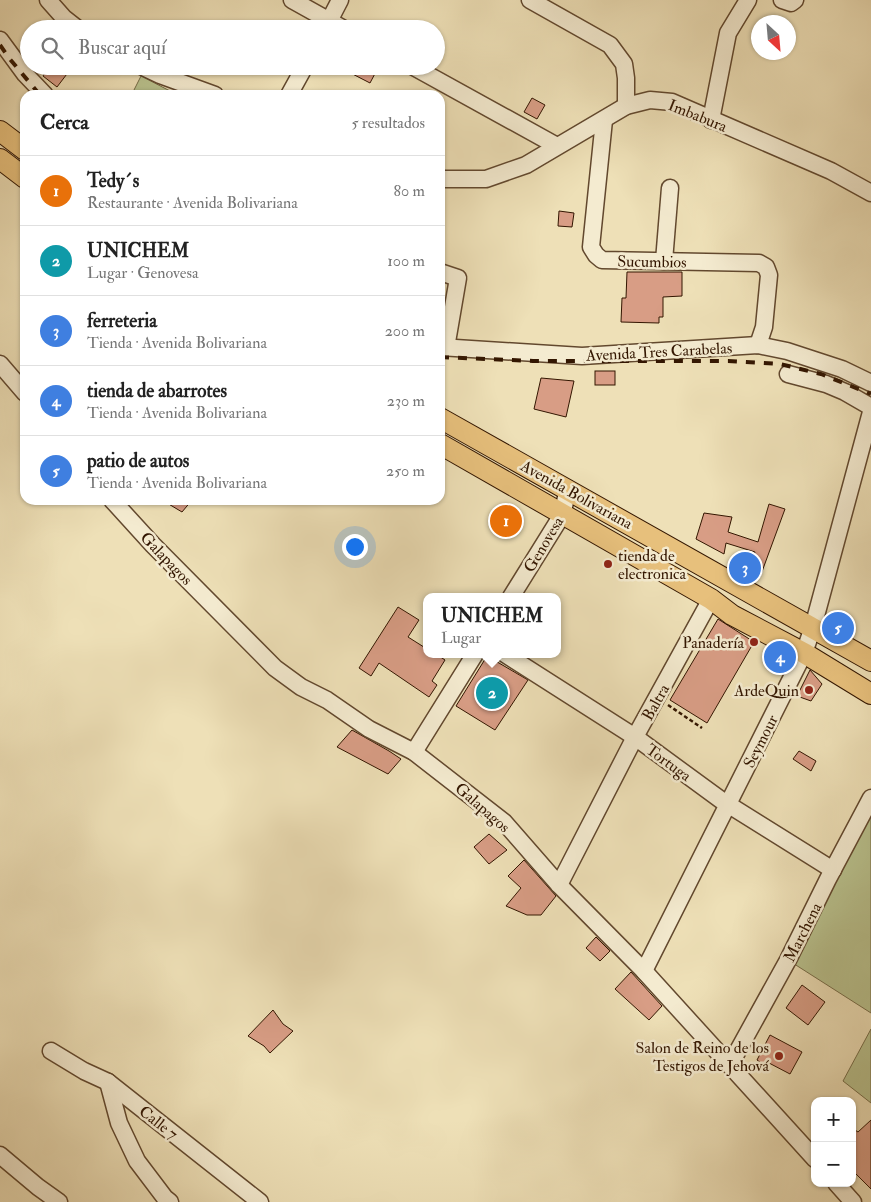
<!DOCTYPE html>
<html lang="es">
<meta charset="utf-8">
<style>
body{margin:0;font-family:"IM FELL Double Pica",serif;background:#f2f2f2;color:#222}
.controls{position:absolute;right:15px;bottom:15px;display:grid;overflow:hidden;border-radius:10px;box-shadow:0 1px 4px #0004}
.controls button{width:45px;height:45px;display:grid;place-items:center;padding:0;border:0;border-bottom:1px solid #e0e0e0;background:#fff;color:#222;font:25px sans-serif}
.compass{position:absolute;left:751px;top:15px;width:45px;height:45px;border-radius:50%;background:#fff;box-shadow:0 1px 4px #0004;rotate:154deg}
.you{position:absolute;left:354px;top:546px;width:18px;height:18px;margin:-12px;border:4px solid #fff;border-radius:50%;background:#1a73e8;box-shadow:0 0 0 8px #1a73e833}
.badge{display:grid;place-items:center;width:32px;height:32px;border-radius:50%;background:#db2777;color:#fff;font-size:16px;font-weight:700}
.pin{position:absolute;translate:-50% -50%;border:2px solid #fff;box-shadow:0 1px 5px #0006}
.popup{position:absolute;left:423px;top:593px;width:138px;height:65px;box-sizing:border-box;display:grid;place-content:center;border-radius:10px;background:#fff;filter:drop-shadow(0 1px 4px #0005);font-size:16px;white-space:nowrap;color:#767676}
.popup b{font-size:19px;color:#222}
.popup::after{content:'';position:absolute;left:50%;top:100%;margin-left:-10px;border:10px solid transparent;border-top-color:#fff}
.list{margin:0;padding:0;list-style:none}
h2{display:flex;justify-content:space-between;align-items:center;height:65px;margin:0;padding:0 20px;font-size:21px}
h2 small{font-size:16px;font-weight:400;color:#767676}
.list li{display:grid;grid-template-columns:32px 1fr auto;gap:15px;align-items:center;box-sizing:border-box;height:70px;padding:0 20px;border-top:1px solid #e0e0e0}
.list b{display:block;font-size:19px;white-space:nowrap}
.list p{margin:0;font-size:16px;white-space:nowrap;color:#767676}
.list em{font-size:16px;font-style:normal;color:#767676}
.icon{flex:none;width:28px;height:28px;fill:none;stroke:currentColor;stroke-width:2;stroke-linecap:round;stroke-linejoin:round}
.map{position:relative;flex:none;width:871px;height:1202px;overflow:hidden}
.search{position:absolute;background:#fff;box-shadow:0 1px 4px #0004;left:20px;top:20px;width:425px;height:55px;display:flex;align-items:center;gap:12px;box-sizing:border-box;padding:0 18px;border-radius:28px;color:#767676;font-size:19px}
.panel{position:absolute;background:#fff;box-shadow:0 1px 4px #0004;left:20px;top:90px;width:425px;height:415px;border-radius:15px}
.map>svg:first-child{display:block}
.green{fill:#b9c28e;stroke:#766c48}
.building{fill:#d89d85;stroke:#331601}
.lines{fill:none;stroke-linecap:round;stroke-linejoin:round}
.minor-casing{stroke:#62482e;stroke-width:19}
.major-casing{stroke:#331601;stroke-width:22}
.path{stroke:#331601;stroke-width:2.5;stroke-dasharray:4 2.5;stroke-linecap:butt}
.minor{stroke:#f4ebd0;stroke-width:16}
.major{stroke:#e7c07c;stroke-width:20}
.rail{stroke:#331601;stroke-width:4;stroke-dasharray:9 9;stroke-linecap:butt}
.poi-dot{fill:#8f2418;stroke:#f4ebd0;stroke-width:2}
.labels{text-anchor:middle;stroke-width:5;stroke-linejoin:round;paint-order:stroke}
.street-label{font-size:16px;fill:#331601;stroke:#f4ebd0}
.poi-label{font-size:16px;fill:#331601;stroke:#f4ebd0;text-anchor:end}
</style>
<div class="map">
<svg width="871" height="1202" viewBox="0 0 871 1202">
<rect width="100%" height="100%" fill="#eee0b7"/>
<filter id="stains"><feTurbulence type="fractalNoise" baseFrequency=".004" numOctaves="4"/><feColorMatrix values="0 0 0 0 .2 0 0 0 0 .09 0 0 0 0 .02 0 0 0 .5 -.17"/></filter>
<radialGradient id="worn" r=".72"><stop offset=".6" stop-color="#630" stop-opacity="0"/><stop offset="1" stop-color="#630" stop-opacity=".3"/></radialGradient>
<g class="green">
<path d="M141 76 172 92 171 95H138L133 92Z"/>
<path d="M871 798V1013L788 960Z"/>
<path d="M871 1029V1103L843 1081Z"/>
</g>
<g class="building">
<path d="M49 66H73L57 87 43 76Z"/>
<path d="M337 66H379L370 83Z"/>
<path d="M532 98 545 105 537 119 524 112Z"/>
<path d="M559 211 574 213 572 227 558 226Z"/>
<path d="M627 272H682V296L663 297V317H659V323L621 322 622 298H626Z"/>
<rect x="595" y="371" width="20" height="14"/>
<path d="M541 378 574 381 566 417 534 409Z"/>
<path d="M162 500H192L182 512Z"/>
<path d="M769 504 785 509 760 577 749 570 755 552 726 543 724 554 696 539 704 513 732 517 728 532 758 542Z"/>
<path d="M398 607 419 620 408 637 427 649V654H436L445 660 432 681 437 685 429 697 379 663 371 676 359 668Z"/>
<path d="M718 619 754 642 707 723 670 700Z"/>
<path d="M487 656 528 680 495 730 456 706Z"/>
<path d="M810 670 822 684 811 701 797 696Z"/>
<path d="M352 730 389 751 401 759 388 774 337 747Z"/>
<path d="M799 751 816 761 811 771 793 759Z"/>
<path d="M489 834 507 850 489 864 474 847Z"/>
<path d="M524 860 556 896 541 915H527L506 906 521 888 508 876Z"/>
<path d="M596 937 610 951 600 961 586 948Z"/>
<path d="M631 972 662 1006 649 1020 615 989Z"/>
<path d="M802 985 825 1002 808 1025 786 1008Z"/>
<path d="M273 1010 283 1024 293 1031 270 1053 264 1046 248 1036Z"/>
<path d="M770 1035 802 1052 790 1074 769 1063 767 1067 757 1060Z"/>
<path d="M871 1120V1189L852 1170V1128L858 1132Z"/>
</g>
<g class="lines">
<defs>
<g id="minor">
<path d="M48 0 64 18 78 29"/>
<path d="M292 0 344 29"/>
<path d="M530 0 610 45 624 64 626 78V106"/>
<path d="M782 0 791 3 795 0"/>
<path d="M325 29 340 0"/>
<path d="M0 40 25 74 45 95"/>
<path d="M141 66 160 75 215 95"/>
<path d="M412 66 557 146"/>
<path d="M289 95 305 66"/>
<path d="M604 120 591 247 596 255 602 260 759 263 766 267 769 275 764 327 758 345"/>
<path d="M711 120 728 33 748 0"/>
<path d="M440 179H486L526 165 626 106 650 100 672 102 831 171 871 193"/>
<path d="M664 261 670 188"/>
<path d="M440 272 458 278 446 348"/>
<path d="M440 347 582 356 758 345 787 351 842 369 871 383"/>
<path d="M0 364 25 393"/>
<path d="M788 374 826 384 845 392 871 407"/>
<path d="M112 500 153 545 275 668 301 687 327 700 369 729 414 752 504 822 559 885 644 971 815 1159"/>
<path d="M511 597 562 515 568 489"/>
<path d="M505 654 635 737 721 800 833 870"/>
<path d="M414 752 475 654"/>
<path d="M559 885 635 737 711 599"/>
<path d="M644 971 804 653 813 627 871 412"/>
<path d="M51 1051 84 1071 108 1082 260 1202"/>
<path d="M730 1065 788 960 828 879 871 798"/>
<path d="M108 1082 119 1123 137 1161 165 1198 170 1202"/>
<path d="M0 1155 38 1187 59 1202"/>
<path d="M836 1183 853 1202"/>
</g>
<g id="major">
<path d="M0 131 25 150"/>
<path d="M0 159 25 178"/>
<path d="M440 418 871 661"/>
<path d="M440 444 711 599 732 615 804 653 871 694"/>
</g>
</defs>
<use href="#minor" class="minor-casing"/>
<use href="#major" class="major-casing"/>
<path class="path" d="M668 705 702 728"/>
<use href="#minor" class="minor"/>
<use href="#major" class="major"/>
<g class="rail">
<path d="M0 45 9 58 40 95"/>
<path d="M440 357 533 361H728L780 364 821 374 871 394"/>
</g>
</g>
<g class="poi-dot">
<circle cx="608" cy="564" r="5"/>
<circle cx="754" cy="642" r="5"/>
<circle cx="809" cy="690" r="5"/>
<circle cx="779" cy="1056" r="5"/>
</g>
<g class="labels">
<g class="street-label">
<text transform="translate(698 115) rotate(22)" y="6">Imbabura</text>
<text transform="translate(652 261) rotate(1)" y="6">Sucumbios</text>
<text transform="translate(659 351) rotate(-3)" y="6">Avenida Tres Carabelas</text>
<text transform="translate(577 494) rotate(29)" y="6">Avenida Bolivariana</text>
<text transform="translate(543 544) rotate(-59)" y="6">Genovesa</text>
<text transform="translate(167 558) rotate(46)" y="6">Galapagos</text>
<text transform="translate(655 702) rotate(-61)" y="6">Baltra</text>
<text transform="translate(760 741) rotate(-63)" y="6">Seymour</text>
<text transform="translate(669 762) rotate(36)" y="6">Tortuga</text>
<text transform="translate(483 807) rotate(41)" y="6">Galapagos</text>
<text transform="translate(802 932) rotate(-63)" y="6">Marchena</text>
<text transform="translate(159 1122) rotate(38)" y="6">Calle 7</text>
</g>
<g class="poi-label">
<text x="618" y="561" text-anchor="start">tienda de<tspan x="618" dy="18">electronica</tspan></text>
<text x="744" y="648">Panadería</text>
<text x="799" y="696">ArdeQuin</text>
<text x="769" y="1053">Salon de Reino de los<tspan x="769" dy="18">Testigos de Jehová</tspan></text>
</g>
</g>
<rect width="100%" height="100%" filter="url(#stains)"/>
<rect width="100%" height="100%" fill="url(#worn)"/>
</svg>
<div class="controls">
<button>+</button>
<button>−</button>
</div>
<svg class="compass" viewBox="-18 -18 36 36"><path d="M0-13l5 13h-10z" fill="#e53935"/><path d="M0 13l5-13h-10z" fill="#767676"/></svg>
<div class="you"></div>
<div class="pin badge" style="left:506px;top:521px;background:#e8710a">1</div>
<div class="pin badge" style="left:492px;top:693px;background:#0f9aa8">2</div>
<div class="popup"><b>UNICHEM</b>Lugar</div>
<div class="pin badge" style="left:745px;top:568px;background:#3f7fe0">3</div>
<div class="pin badge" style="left:780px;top:657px;background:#3f7fe0">4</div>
<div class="pin badge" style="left:838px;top:628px;background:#3f7fe0">5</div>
<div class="search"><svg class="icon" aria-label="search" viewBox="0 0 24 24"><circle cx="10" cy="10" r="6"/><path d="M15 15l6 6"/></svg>Buscar aquí</div>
<section class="panel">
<h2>Cerca<small>5 resultados</small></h2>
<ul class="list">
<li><span class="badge" style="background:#e8710a">1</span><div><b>Tedy´s</b><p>Restaurante · Avenida Bolivariana</p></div><em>80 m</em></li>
<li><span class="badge" style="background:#0f9aa8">2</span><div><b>UNICHEM</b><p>Lugar · Genovesa</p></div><em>100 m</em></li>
<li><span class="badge" style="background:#3f7fe0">3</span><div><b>ferreteria</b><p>Tienda · Avenida Bolivariana</p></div><em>200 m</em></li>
<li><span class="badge" style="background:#3f7fe0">4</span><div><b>tienda de abarrotes</b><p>Tienda · Avenida Bolivariana</p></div><em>230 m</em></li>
<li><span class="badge" style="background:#3f7fe0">5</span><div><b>patio de autos</b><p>Tienda · Avenida Bolivariana</p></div><em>250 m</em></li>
</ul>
</section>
</div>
